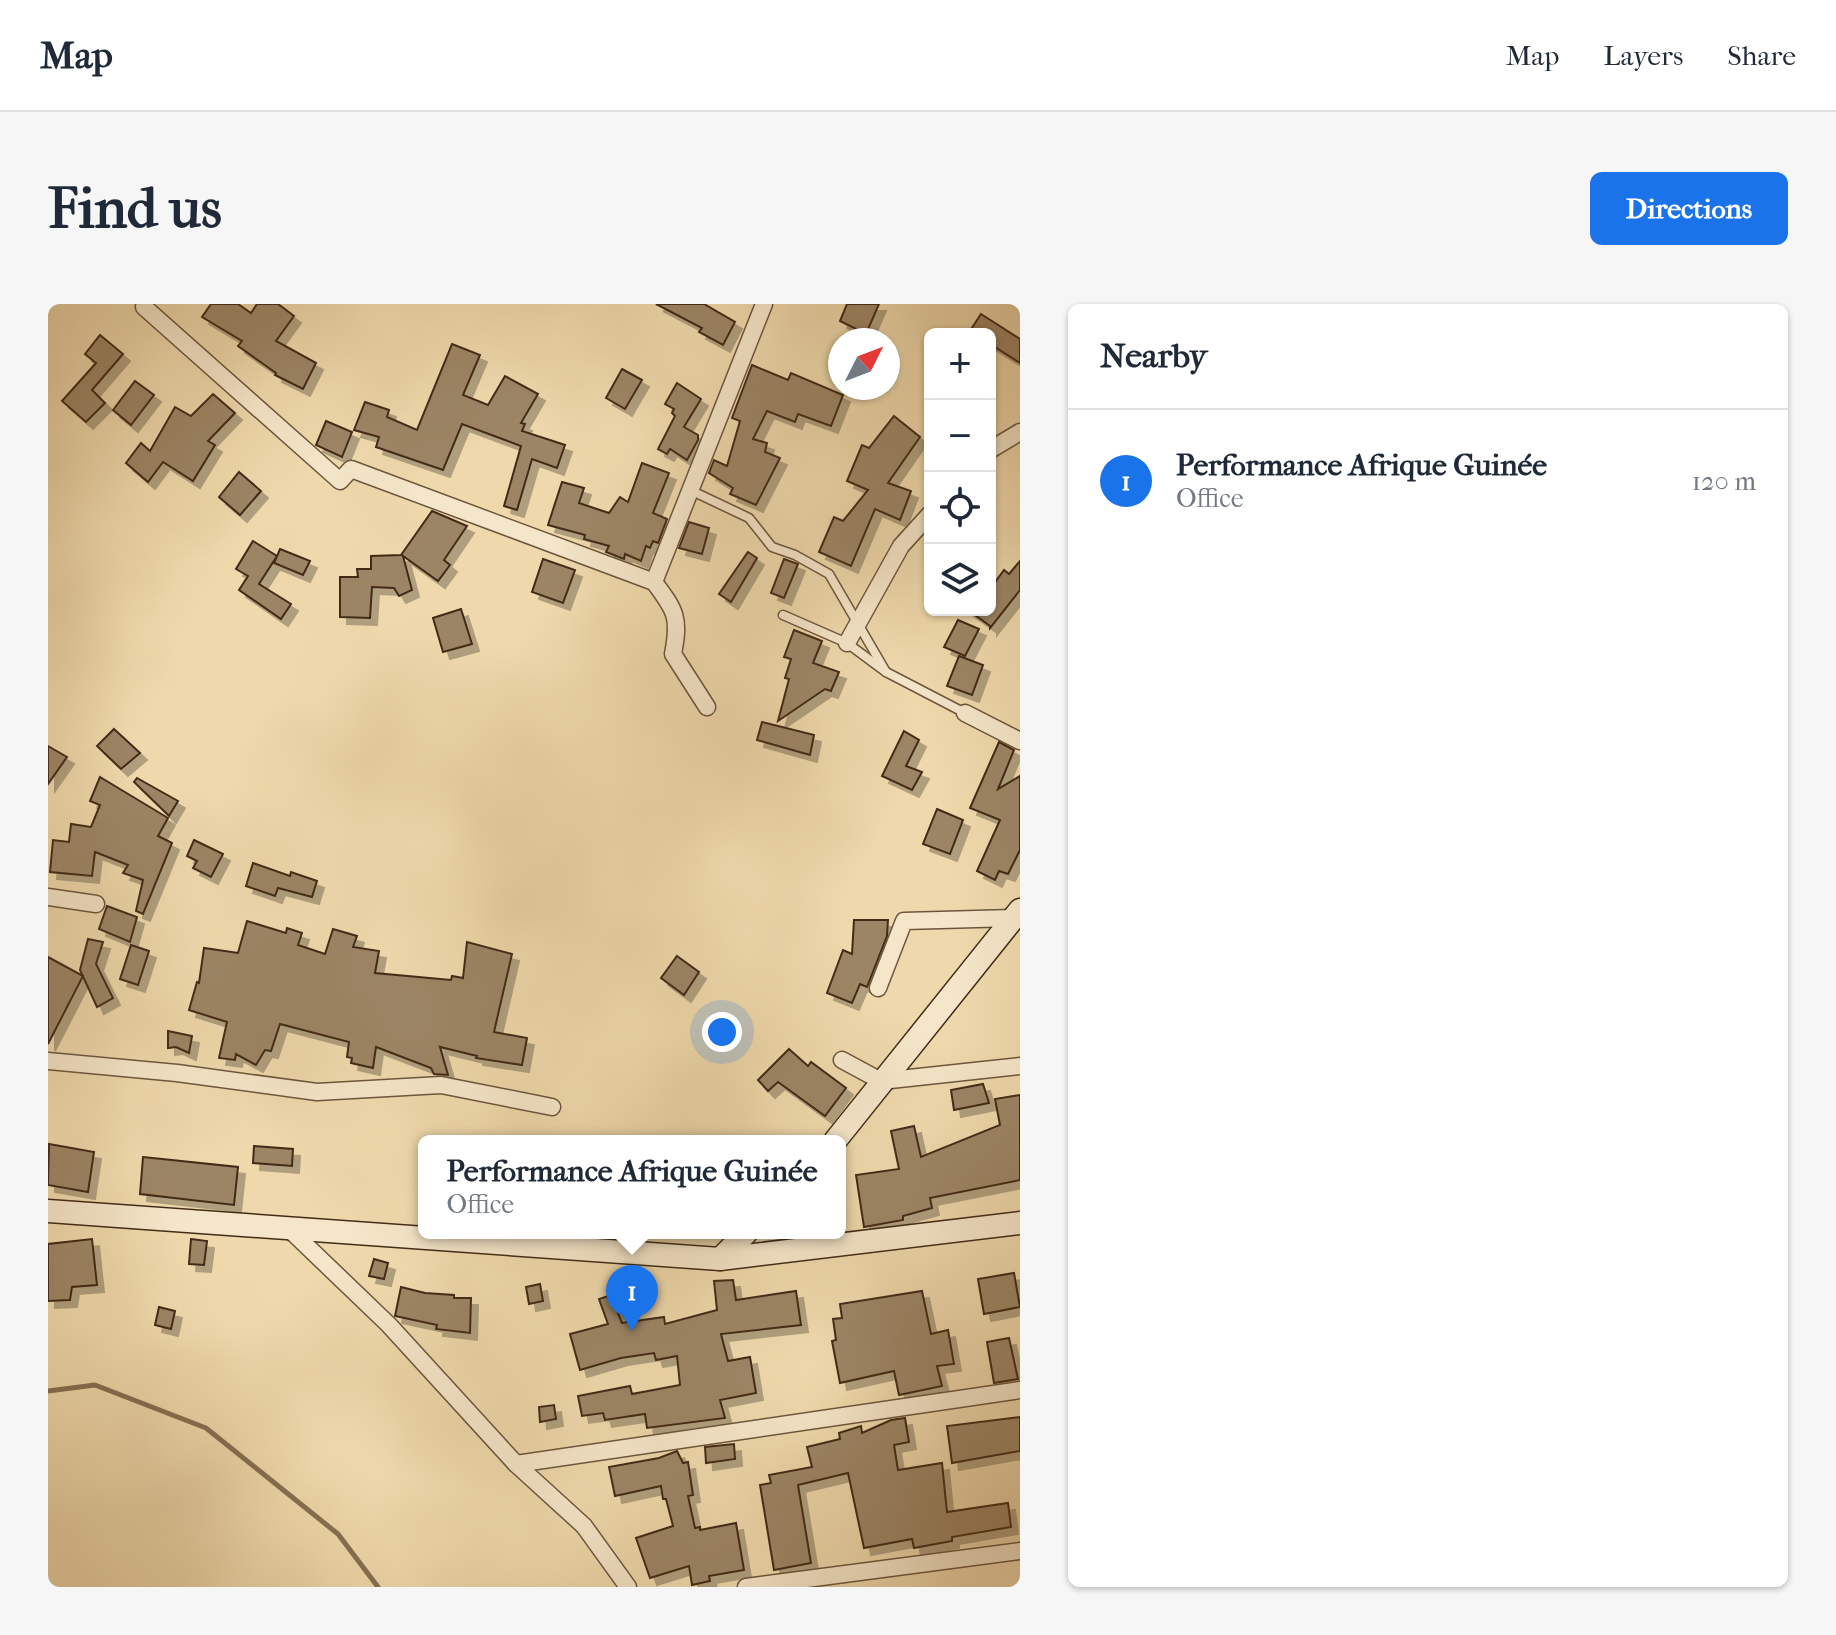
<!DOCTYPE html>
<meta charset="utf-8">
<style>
body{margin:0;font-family:"IM FELL French Canon",serif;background:#f6f6f7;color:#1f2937}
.controls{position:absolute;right:24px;top:24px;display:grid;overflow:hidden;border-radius:12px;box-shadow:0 2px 6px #0004}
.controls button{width:72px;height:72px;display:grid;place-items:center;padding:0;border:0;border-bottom:2px solid #e0e1e3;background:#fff;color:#1f2937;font:40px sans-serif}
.compass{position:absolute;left:780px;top:24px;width:72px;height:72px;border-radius:50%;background:#fff;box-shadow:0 2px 6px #0004;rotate:48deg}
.you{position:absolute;left:674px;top:728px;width:28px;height:28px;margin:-20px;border:6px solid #fff;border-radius:50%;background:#1a73e8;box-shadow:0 0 0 12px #1a73e833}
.badge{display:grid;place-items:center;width:52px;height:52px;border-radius:50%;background:#1a73e8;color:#fff;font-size:26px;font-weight:700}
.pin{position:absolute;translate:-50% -66px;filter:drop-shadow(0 2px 4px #0008)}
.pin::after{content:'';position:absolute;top:42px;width:28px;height:24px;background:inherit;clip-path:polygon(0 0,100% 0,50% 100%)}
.popup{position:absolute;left:370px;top:831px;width:428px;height:104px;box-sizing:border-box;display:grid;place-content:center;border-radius:12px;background:#fff;filter:drop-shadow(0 2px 6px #0005);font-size:26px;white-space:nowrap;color:#747a83}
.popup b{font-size:30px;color:#1f2937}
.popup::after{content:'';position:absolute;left:50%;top:100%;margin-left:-16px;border:16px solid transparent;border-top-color:#fff}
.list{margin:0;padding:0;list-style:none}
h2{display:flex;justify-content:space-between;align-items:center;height:104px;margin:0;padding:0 32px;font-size:34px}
h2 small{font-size:26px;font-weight:400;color:#747a83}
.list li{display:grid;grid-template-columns:52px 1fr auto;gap:24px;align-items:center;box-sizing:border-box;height:144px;padding:0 32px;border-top:2px solid #e0e1e3}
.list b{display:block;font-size:30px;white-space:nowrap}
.list p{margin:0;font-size:26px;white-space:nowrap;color:#747a83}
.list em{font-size:26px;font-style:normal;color:#747a83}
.icon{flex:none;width:44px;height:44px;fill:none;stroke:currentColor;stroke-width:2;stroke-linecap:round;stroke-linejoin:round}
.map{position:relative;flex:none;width:972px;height:1283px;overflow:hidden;border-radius:12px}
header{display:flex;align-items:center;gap:48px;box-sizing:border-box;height:112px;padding:0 40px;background:#fff;border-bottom:2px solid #e0e1e3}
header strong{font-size:38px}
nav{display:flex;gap:44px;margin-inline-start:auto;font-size:28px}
.intro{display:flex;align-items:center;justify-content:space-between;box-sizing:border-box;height:192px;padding:0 48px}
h1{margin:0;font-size:56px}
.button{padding:20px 36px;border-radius:12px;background:#1a73e8;color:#fff;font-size:28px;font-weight:700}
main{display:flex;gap:48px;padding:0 48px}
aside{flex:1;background:#fff;border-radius:12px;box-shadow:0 2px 6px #0004}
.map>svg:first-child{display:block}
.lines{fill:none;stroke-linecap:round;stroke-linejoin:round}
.stream{stroke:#867053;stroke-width:5}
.building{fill:#9c8565;stroke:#422b18;stroke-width:2;filter:url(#shadow)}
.lane-casing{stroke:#6d563d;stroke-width:11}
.street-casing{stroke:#6d563d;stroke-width:19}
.secondary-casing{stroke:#422b18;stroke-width:25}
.lane{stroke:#f5e6c9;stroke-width:8}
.street{stroke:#f5e6c9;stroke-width:16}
.secondary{stroke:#f5e6c9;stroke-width:22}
</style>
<header>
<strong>Map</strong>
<nav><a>Map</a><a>Layers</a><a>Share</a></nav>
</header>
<div class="intro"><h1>Find us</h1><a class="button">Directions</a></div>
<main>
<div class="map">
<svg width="972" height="1283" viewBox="0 0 972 1283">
<defs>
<filter id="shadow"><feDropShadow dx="7" dy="7" stdDeviation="0" flood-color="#0004"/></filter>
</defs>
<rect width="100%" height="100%" fill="#efd9ac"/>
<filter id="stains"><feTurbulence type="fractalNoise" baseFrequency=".0025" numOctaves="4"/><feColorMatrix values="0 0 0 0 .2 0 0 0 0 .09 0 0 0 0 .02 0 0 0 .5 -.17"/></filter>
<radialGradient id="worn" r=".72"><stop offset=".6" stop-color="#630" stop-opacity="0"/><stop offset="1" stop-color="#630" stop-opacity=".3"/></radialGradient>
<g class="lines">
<path class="stream" d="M0 1087 47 1081 158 1124 290 1230 330 1283"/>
</g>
<g class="building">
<path d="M163 0H190L203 9 209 0H230L246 12 228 37 268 59 255 85 227 71 228 69 190 42 194 37 154 13Z"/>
<path d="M608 0H656L687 18 675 41 651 28 654 24Z"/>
<path d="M799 0H831L818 30 792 17Z"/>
<path d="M933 10 972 35V59L942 40V30H920Z"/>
<path d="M52 31 75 50 44 86 57 99 38 118 14 97 48 59 37 50Z"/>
<path d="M404 40 432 51 415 91 440 101 457 72 490 90 473 119 477 120 474 127 517 141 509 164 484 155 469 206 456 202 473 142 414 120 395 166 328 143 331 133 306 126 317 98 341 106 339 113 369 126Z"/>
<path d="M704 61 740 76 743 69 795 91 783 122 750 110 747 118 719 107 705 135 719 139 717 148 732 154 708 201 682 190 685 184 661 169 666 156 679 162 692 117 684 114Z"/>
<path d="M574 65 594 76 577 105 558 94Z"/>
<path d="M87 77 106 91 83 121 65 106Z"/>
<path d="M629 79 653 95 636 123 650 131V136L639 156 622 145 619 150 610 145 627 112 624 109 626 105 617 100Z"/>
<path d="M165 90 187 109 160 137 167 141 145 177 115 158 100 178 78 159 93 139 102 147 127 103 143 112Z"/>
<path d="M846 112 872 133 840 179 863 187 852 216 827 205 803 262 771 248 786 213 795 217 820 186 799 177 814 141 821 144Z"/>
<path d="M278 117 304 128 294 153 268 141Z"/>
<path d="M594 159 621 169 605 209 619 215 610 239 605 237 602 244 598 242 593 257 577 250 576 255 558 248 561 242 536 235 537 231 500 221 514 178 536 184 531 199 561 209 572 193 580 198Z"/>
<path d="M191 168 213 187 192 211 171 193Z"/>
<path d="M384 207 419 222 396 256 402 261 390 277 355 252 364 286 351 292 346 284 324 283 322 314 292 313V273H310L309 265H323V252L353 251Z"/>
<path d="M641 218 661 224 654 250 631 244Z"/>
<path d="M205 237 229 252 211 280 243 300 233 315 191 286 200 272 188 265Z"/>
<path d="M232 245 262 257 255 271 226 259Z"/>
<path d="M700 248 709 254 683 298 671 290Z"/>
<path d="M495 255 527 266 515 299 484 288Z"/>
<path d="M736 255 750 260 736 294 723 289Z"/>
<path d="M972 257V286L942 324V322L920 306H942V285L956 266 961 270Z"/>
<path d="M413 305 424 340 395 348 385 314Z"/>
<path d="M910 316 931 325 917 352 896 343Z"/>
<path d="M746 326 774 337 765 359 791 368 783 387 777 385 730 417 741 375 737 374 743 355 736 353Z"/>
<path d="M911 352 935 361 924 391 899 382Z"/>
<path d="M714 418 766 431 762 451 709 436Z"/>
<path d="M66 425 92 449 73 465 49 442Z"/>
<path d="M856 427 871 436 858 462 874 468 864 486 834 472Z"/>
<path d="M951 438 966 446 950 485 972 472V546L960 570 951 567 947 576 929 567 952 516 922 504Z"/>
<path d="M0 442 19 453 0 480Z"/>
<path d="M52 473 120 514 110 532 124 539 95 610 88 607 95 576 75 569 80 561 47 548 44 572 2 568 5 536 21 538 23 520 43 523 52 501 42 497Z"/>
<path d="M89 474 130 497 121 512 86 478Z"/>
<path d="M889 505 915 516 902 550 875 540Z"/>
<path d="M146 536 175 550 163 573 145 564 149 557 139 552Z"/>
<path d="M205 559 242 572 243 568 269 577 264 593 230 584 227 592 198 582Z"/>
<path d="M59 602 89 613 82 638 51 625Z"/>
<path d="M806 616H840L839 632 819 683 812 680 804 699 779 689 795 646 804 650Z"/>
<path d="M199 617 238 629 239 624 254 629 250 641 277 650 285 625 309 632 305 643 331 647 327 669 403 676 404 672 415 674 419 638 464 650 446 728 479 734 474 761 428 754 429 752 392 743 400 771 386 770 383 764 328 743 325 764 303 759 304 754 299 753 301 738 232 720 223 747 217 746 208 761 188 750 187 756 171 754 179 718 141 706 149 678 151 679 156 644 190 649Z"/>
<path d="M40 635 55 638 48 660 65 694 49 703 32 666Z"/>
<path d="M83 641 101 647 90 681 72 675Z"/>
<path d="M629 652 651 668 636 691 613 674Z"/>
<path d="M0 653 35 672 0 740Z"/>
<path d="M120 727 144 732 141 749 128 743 120 744Z"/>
<path d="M741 745 760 762 763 758 798 784 777 812 730 778 720 787 710 776Z"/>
<path d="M935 780 941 799 906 806 903 786Z"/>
<path d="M972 791V876L882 894 884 904 855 912V916L816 923 808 871 851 865 843 827 866 822 873 853 952 821 947 795Z"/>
<path d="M1 840 46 848 40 888 0 881Z"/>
<path d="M206 842 245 845 244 862 205 859Z"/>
<path d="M95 853 190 863 186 901 92 890Z"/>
<path d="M44 935 49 981 24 983 22 996 0 997V940Z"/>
<path d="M143 935 159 937 156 961 141 960Z"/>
<path d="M326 955 340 959 336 975 321 972Z"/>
<path d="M966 969 972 1003 936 1010 930 975Z"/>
<path d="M685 976 688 996 748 987 753 1021 673 1030 680 1057 702 1053 708 1089 672 1096 677 1114 599 1124 597 1110 557 1116 555 1109 534 1112 530 1092 582 1082 584 1090 632 1081 629 1052 608 1056 606 1049 573 1054 532 1066 522 1030 560 1020 551 995 563 991 574 1019 616 1013 617 1020 669 1006 666 977Z"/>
<path d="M492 980 495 997 481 1000 478 983Z"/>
<path d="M353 983 377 989 406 991V994H423L422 1029 388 1025 389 1021 347 1012Z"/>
<path d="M874 987 883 1030 900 1026 906 1060 889 1062 894 1082 851 1091 846 1067 792 1079 784 1037 788 1036 785 1015 794 1014 792 1000Z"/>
<path d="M111 1003 127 1007 123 1025 107 1021Z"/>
<path d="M961 1034 970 1075 946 1079 939 1038Z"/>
<path d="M506 1101 508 1115 492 1118 491 1103Z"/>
<path d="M972 1113V1147L904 1159 899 1122Z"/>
<path d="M857 1114 861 1138 846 1141 850 1166 894 1159 899 1208 960 1199 963 1223 904 1233V1237L866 1244 864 1235 816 1244 800 1169 750 1181 763 1259 726 1266 712 1181 723 1179 721 1171 764 1163 759 1143 792 1135 791 1129 813 1122 814 1129 843 1116Z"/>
<path d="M686 1140 687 1155 658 1159 657 1143Z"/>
<path d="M629 1147 635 1159 640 1158 645 1191 640 1192 647 1224 652 1223V1226L688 1219 696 1266 661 1272 662 1277 644 1281 641 1262 602 1274 588 1234 625 1222 618 1195H615L613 1182 567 1192 561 1163 611 1154Z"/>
</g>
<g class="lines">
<defs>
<g id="lane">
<path d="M642 186 701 214 724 243 747 251 781 270 838 368"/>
<path d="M735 311 799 339 838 368 917 409"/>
</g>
<g id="street">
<path d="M96 3 292 177 303 165 606 278C628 307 632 314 625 350L659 403"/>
<path d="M942 146 972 128"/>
<path d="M606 278 716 0"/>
<path d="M799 339 853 242 882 210"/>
<path d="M917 409 972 437"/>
<path d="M0 593 48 600"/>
<path d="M830 684 856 617 965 614"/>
<path d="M794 756 833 777 972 762"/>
<path d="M0 757 129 769 269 788 393 781 504 803"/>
<path d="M240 924 341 1021 468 1160 536 1222 580 1283"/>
<path d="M468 1160 972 1086"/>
<path d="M698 1283 972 1247"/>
</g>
<g id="secondary">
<path d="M787 837 972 606"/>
<path d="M0 907 672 955 972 919"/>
<path d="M672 955 698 929"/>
</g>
</defs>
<use href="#lane" class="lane-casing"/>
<use href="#street" class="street-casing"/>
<use href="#secondary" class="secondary-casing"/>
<use href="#lane" class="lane"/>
<use href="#street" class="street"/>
<use href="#secondary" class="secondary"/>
</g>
<rect width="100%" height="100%" filter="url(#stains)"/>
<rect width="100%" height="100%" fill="url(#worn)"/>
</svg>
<div class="controls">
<button>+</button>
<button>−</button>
<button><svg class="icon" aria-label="locate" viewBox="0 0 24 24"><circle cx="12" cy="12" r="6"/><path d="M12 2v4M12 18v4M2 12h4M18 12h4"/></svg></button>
<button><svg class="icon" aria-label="layers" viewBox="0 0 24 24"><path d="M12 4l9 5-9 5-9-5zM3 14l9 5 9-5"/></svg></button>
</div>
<svg class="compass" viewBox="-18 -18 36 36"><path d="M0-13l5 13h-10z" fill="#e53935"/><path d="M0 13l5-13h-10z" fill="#747a83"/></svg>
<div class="you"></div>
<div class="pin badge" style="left:584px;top:1027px">1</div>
<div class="popup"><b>Performance Afrique Guinée</b>Office</div>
</div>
<aside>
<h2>Nearby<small></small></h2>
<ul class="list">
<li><span class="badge">1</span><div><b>Performance Afrique Guinée</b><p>Office</p></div><em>120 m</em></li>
</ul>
</aside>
</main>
